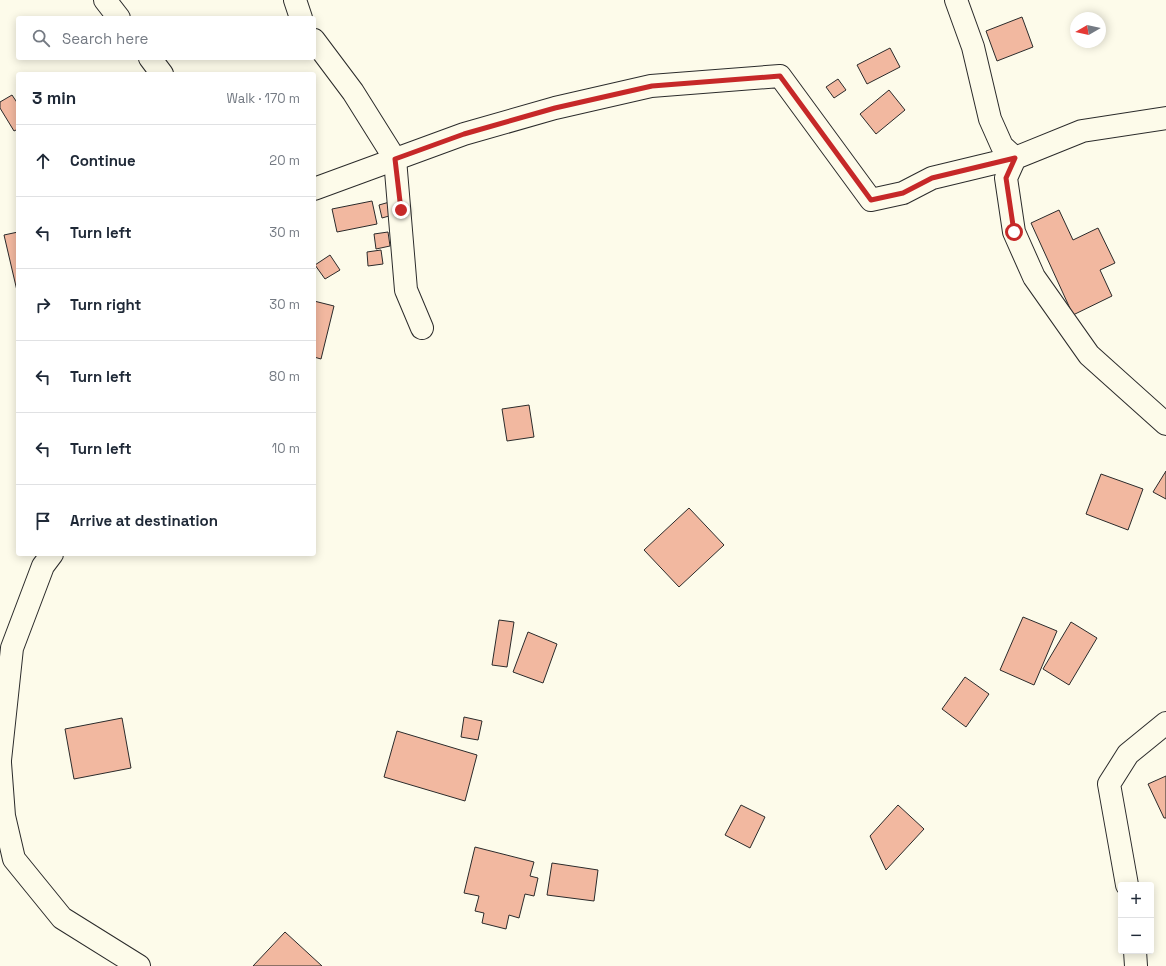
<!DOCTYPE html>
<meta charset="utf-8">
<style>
body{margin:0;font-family:"Space Grotesk",sans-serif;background:#f6f6f7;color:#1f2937}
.controls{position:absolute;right:12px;bottom:12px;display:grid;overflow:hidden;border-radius:4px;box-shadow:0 2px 10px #0003}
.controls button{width:36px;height:36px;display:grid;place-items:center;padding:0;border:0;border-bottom:1px solid #e0e1e3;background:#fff;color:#1f2937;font:20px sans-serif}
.compass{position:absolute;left:1070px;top:12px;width:36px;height:36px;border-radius:50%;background:#fff;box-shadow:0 2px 10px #0003;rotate:261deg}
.stop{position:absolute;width:12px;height:12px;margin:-9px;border:3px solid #c62828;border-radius:50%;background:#fff}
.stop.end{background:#c62828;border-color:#fff;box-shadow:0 1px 4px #0008}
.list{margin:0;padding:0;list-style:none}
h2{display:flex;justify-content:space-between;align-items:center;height:52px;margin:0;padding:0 16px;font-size:17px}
h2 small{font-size:13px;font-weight:400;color:#747a83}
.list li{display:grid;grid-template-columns:26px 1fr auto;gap:12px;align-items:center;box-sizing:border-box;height:72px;padding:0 16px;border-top:1px solid #e0e1e3}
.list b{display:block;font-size:15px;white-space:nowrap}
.list em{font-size:13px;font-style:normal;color:#747a83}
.icon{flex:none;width:22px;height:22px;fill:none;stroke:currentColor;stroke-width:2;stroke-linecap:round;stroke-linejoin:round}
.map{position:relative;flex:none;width:1166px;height:966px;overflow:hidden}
.search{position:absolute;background:#fff;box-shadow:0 2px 10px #0003;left:16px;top:16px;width:300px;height:44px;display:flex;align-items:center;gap:10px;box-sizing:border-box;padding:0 14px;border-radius:4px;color:#747a83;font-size:15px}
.panel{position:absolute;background:#fff;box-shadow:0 2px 10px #0003;left:16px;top:72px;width:300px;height:484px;border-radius:4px}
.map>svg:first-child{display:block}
.building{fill:#f2b8a0;stroke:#2b2b2b}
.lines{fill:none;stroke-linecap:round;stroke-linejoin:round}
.minor-casing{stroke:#2b2b2b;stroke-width:24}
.minor{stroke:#fdfbea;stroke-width:22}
.route{stroke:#c62828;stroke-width:5}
</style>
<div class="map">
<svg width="1166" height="966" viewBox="0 0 1166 966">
<rect width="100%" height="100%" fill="#fdfbea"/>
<g class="building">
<path d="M1022 17 1033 47 997 61 986 31Z"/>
<path d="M890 48 900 67 867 84 857 65Z"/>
<path d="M838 79 846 90 834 98 826 87Z"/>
<path d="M889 90 905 110 876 134 860 114Z"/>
<path d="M12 95 18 104V129L14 131 0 108V102Z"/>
<path d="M372 201 377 224 337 232 332 209Z"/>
<path d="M393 201 396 214 382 218 379 205Z"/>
<path d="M1059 210 1073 240 1098 228 1115 263 1100 270 1112 296 1073 315 1031 223Z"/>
<path d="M18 232V295L4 235Z"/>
<path d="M388 232 390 246 376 249 374 234Z"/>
<path d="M381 250 383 264 368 266 367 252Z"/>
<path d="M330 255 340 270 325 279 315 265Z"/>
<path d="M314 301 334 306 321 359 314 357Z"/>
<path d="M529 405 534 437 507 441 502 409Z"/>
<path d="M1166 471V499L1153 492Z"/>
<path d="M1101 474 1143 489 1128 530 1086 514Z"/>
<path d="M689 508 724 545 679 587 644 550Z"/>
<path d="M1023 617 1057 631 1034 685 1000 670Z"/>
<path d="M499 620 514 622 507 667 492 665Z"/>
<path d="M1071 622 1097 638 1069 685 1043 669Z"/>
<path d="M528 632 557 644 543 683 513 672Z"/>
<path d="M965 677 989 694 966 727 942 709Z"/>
<path d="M464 717 482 721 478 740 461 737Z"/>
<path d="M122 718 131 768 74 779 65 729Z"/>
<path d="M397 731 477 755 465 801 384 777Z"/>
<path d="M1166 776V818H1164L1148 784Z"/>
<path d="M741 805 765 817 750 848 725 835Z"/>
<path d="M898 805 924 829 886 870 870 836Z"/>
<path d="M475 847 534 862 530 876 538 878 534 896 525 894 519 918 509 915 506 929 482 923 484 913 475 911 479 896 464 893Z"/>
<path d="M552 863 598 870 594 901 547 895Z"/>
<path d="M285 932 322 966H253Z"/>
</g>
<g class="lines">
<defs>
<g id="minor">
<path d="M105 0 119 18"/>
<path d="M295 0 301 18"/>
<path d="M314 40 353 92 395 159 406 290 422 328"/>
<path d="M150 58 162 74"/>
<path d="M1166 118 1082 131 1015 158 1006 178 1014 232 1034 277 1089 355 1166 424"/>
<path d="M314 189 464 134 555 108 651 86 780 76 871 200 903 193 932 178 1015 158 1002 146 990 119 973 47 956 0"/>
<path d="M0 760 12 648 43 566 52 554"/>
<path d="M0 763 4 816 14 859 62 918 139 966"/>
<path d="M1127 885 1109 784 1128 754 1166 723"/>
<path d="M1135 951 1136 966"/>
</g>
</defs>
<use href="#minor" class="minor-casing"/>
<use href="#minor" class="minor"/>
</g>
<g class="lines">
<path class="route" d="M401 210 395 159 464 134 555 108 652 86 780 76 871 200 903 193 932 178 1015 158 1006 178 1014 232"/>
</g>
</svg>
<div class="controls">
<button>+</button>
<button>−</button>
</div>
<svg class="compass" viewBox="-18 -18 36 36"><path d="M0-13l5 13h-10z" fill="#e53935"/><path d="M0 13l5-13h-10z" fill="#747a83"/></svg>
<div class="stop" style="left:1014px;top:232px"></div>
<div class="stop end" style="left:401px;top:210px"></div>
<div class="search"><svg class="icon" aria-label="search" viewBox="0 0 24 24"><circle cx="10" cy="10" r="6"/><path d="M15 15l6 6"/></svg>Search here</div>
<section class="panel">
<h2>3 min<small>Walk · 170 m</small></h2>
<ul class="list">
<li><svg class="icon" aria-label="ahead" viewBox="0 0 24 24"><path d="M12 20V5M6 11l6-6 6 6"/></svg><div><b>Continue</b></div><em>20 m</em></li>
<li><svg class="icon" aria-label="left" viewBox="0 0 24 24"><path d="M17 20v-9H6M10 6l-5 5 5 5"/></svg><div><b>Turn left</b></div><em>30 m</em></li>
<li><svg class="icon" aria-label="right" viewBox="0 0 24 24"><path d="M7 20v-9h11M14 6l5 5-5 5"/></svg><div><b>Turn right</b></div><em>30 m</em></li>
<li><svg class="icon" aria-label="left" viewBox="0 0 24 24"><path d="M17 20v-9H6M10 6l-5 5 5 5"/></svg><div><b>Turn left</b></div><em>80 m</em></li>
<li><svg class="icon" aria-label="left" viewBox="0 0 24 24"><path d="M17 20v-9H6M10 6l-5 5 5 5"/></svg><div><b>Turn left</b></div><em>10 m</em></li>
<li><svg class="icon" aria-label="arrive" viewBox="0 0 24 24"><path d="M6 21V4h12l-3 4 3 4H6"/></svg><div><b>Arrive at destination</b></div></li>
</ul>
</section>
</div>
